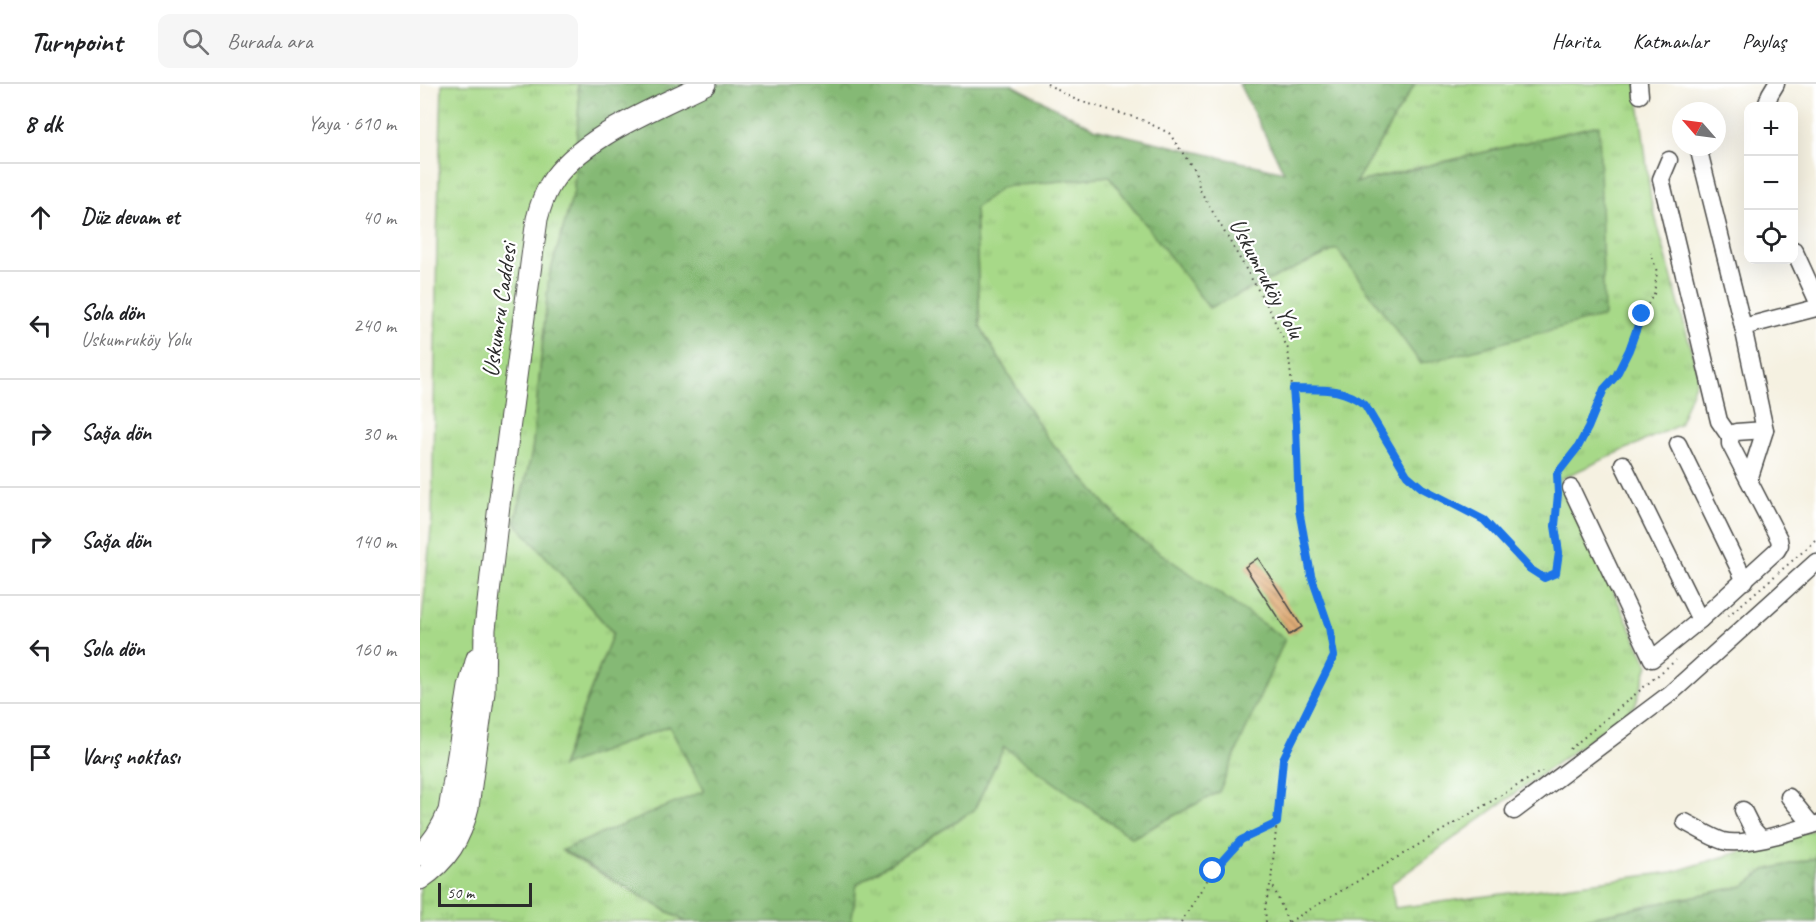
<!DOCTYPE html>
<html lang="tr">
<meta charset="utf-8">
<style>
body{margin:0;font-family:Caveat,sans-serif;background:#f6f6f6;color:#202124}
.controls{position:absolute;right:18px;top:18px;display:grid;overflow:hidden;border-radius:12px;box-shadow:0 6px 24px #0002}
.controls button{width:54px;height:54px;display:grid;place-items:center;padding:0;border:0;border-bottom:2px solid #e0e0e0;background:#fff;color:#202124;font:30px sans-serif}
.compass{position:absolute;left:1252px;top:18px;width:54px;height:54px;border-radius:50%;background:#fff;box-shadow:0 6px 24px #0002;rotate:298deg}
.scale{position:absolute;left:18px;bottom:15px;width:94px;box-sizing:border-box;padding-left:6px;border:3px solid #2b2b2b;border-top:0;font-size:16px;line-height:21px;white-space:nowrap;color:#2b2b2b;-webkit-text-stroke:4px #fff;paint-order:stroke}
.stop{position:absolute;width:18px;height:18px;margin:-14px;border:4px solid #1a73e8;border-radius:50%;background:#fff}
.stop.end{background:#1a73e8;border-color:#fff;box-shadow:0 2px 6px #0008}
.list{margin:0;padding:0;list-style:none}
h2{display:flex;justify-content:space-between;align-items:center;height:78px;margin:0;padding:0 24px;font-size:26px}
h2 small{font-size:20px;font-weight:400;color:#757577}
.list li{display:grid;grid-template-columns:39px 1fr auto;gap:18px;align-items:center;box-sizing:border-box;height:108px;padding:0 24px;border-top:2px solid #e0e0e0}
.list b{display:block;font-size:22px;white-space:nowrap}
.list p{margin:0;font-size:20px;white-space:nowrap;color:#757577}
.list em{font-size:20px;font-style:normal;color:#757577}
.icon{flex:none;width:33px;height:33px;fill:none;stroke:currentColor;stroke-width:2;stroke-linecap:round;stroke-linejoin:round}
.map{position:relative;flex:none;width:1396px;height:838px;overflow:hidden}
header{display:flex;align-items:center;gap:36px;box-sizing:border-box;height:84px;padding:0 30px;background:#fff;border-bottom:2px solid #e0e0e0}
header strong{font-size:28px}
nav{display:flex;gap:33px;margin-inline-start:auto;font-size:21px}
.search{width:420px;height:54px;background:#f6f6f6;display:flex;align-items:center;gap:15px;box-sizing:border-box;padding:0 21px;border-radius:12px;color:#757577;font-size:22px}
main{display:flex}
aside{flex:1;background:#fff}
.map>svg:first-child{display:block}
.grass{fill:url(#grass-tufts);stroke:#69825a;stroke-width:1.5}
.forest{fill:url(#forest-crowns);stroke:#587250;stroke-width:1.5}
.building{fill:url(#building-back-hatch)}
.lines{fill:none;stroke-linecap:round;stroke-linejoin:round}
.minor-casing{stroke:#494946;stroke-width:19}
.major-casing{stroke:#494946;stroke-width:23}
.path{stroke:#494946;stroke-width:2;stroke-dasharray:1.5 4.5;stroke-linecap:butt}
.minor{stroke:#fff;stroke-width:16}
.major{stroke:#fff;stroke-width:21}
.route{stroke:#1a73e8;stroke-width:8}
.labels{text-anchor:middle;stroke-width:4.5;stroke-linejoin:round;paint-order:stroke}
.street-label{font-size:24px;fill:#2b2b2b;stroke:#fff}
</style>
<header>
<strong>Turnpoint</strong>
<div class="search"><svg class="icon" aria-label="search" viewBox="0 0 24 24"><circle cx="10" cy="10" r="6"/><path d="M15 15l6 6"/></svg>Burada ara</div>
<nav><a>Harita</a><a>Katmanlar</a><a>Paylaş</a></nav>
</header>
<main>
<aside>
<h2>8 dk<small>Yaya · 610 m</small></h2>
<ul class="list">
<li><svg class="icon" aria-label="ahead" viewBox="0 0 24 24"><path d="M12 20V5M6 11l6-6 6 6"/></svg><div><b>Düz devam et</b></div><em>40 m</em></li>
<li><svg class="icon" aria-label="left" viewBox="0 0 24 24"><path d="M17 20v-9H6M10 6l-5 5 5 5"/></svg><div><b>Sola dön</b><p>Uskumruköy Yolu</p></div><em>240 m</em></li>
<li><svg class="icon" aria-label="right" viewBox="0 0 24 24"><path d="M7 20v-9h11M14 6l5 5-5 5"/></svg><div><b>Sağa dön</b></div><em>30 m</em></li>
<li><svg class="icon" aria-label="right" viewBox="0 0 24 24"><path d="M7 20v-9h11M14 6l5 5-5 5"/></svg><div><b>Sağa dön</b></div><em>140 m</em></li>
<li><svg class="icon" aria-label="left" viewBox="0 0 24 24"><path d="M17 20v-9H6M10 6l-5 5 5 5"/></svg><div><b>Sola dön</b></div><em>160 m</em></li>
<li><svg class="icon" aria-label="arrive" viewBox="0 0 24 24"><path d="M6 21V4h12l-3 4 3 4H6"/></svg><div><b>Varış noktası</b></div></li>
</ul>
</aside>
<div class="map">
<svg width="1396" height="838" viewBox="0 0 1396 838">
<defs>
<pattern id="grass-tufts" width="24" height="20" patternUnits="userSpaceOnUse" patternTransform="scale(1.5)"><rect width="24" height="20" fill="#a7d988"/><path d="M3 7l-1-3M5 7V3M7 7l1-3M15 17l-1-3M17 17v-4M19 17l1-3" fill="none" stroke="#90ba76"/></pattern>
<pattern id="forest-crowns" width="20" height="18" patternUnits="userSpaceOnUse" patternTransform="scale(1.5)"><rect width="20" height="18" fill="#85b974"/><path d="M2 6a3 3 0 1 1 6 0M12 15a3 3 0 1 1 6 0" fill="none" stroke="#6d975f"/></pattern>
<pattern id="building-back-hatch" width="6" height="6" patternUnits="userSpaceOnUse" patternTransform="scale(1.5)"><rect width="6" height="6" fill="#e0ad78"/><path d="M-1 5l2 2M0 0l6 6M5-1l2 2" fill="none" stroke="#b68d63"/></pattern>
</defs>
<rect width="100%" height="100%" fill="#fff"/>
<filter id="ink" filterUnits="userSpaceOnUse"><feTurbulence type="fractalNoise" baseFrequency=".0167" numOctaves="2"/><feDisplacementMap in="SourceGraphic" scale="12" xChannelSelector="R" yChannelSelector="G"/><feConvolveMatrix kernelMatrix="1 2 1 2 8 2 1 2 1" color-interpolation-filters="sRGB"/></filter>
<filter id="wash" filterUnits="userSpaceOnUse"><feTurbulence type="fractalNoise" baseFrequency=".008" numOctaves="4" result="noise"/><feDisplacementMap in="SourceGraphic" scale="24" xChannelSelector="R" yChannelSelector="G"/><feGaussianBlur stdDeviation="1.35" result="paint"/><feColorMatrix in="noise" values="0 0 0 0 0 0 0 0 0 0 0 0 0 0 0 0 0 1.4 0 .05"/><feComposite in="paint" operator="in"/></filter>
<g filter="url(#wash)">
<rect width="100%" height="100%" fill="#f5f1e1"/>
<g class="grass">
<path d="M22 0H158L159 18 154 107 129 193 112 368 95 437 193 549 141 682 249 642 284 708 142 767 266 838H0V554L12 436 17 156Z"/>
<path d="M995 0H1217L1231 117 1278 291 1259 341 1140 395 1228 581 1215 622 971 800 975 824 1253 788 1396 745V774L1345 786 1324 802 1166 834 1159 838H431L437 800 554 726 584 662 712 754 865 556 711 449 625 351 560 243 555 124 581 103 689 92 789 223 1179 41 934 99Z"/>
</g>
<g class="forest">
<path d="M158 0H591L674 44 864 88 819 0H995L935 99 1179 41 1184 232 1001 280 917 165 789 224 689 92 582 103 555 124 560 243 625 351 711 449 865 555 799 708 712 754 584 663 554 726 437 800 431 838H266L142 766 284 707 249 642 141 683 193 549 95 438 112 368 129 193 154 107 159 18Z"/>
<path d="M1396 774V838H1159L1166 834 1324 802 1345 786Z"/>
</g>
<g id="blocks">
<path class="building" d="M838 474 882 543 869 551 825 483Z"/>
</g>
</g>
<g filter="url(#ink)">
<use href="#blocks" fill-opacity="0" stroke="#494946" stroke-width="1.5"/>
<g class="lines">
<defs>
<g id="minor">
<path d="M1219 0 1220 11"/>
<path d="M1346 22 1350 10 1356 0"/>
<path d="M1278 63 1323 243 1345 346 1329 396"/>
<path d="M1249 76 1241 95 1299 337 1310 353"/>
<path d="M1374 166 1396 214"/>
<path d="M1323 243 1396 224"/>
<path d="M1258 360 1325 497"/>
<path d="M1203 380 1280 536"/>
<path d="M1151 404 1232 575 1280 536 1357 466 1360 461 1359 455 1310 360V353L1316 348 1345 346"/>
<path d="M1369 713 1392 741"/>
<path d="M1323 726 1332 744 1341 754"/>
<path d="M1094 727 1251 609 1396 478"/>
<path d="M1265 738C1277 744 1290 753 1303 757 1325 763 1374 746 1396 740"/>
</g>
<g id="major">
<path d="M0 771C14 758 22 744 29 727L49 603 57 574"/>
<path d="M0 795C27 777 41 754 48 723L64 608 65 545 79 421 117 135C120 123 124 111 130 101 158 54 237 24 285 0"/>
</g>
</defs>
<use href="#minor" class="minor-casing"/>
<use href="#major" class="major-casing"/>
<g class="path">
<path d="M627 0 656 16 720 35 749 49 775 87 780 106 848 223 868 265 876 340 879 426 891 491 909 543 914 572 863 675 851 797 868 838"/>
<path d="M873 305C901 306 921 302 945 321L987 391 1002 404 1064 436 1110 485 1124 494 1136 489 1139 468 1135 442 1138 411"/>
<path d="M1137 400V390L1158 363 1168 344 1184 305 1196 292 1209 266 1222 230 1234 210 1237 188 1231 169"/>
<path d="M1308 532 1386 465 1396 455"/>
<path d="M1150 665 1256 576"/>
<path d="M761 838 793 787 821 756 857 739"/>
<path d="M846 838 845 823 851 797"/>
<path d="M869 838 1122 687"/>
</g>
<use href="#minor" class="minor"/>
<use href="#major" class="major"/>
</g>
</g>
<g class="lines" filter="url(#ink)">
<path class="route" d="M793 787 821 756 857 739 863 675 914 572 909 543 891 491 879 426 876 340 873 305C901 306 921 302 945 321L987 391 1002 404 1064 436 1110 485 1124 494 1136 489 1139 468 1135 442 1138 410 1137 390 1158 363 1168 344 1184 305 1196 292 1209 266 1222 230"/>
</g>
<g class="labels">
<g class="street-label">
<text transform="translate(847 194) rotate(62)" y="8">Uskumruköy Yolu</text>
<text transform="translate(79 226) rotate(-82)" y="8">Uskumru Caddesi</text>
</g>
</g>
</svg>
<div class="controls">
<button>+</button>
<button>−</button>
<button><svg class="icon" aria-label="locate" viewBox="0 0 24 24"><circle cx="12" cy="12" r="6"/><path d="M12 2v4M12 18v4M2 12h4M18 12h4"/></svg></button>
</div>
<svg class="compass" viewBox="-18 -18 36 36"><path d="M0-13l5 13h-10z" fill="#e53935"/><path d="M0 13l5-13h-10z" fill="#757577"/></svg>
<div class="scale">50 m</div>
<div class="stop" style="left:793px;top:787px"></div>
<div class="stop end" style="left:1222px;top:230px"></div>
</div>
</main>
